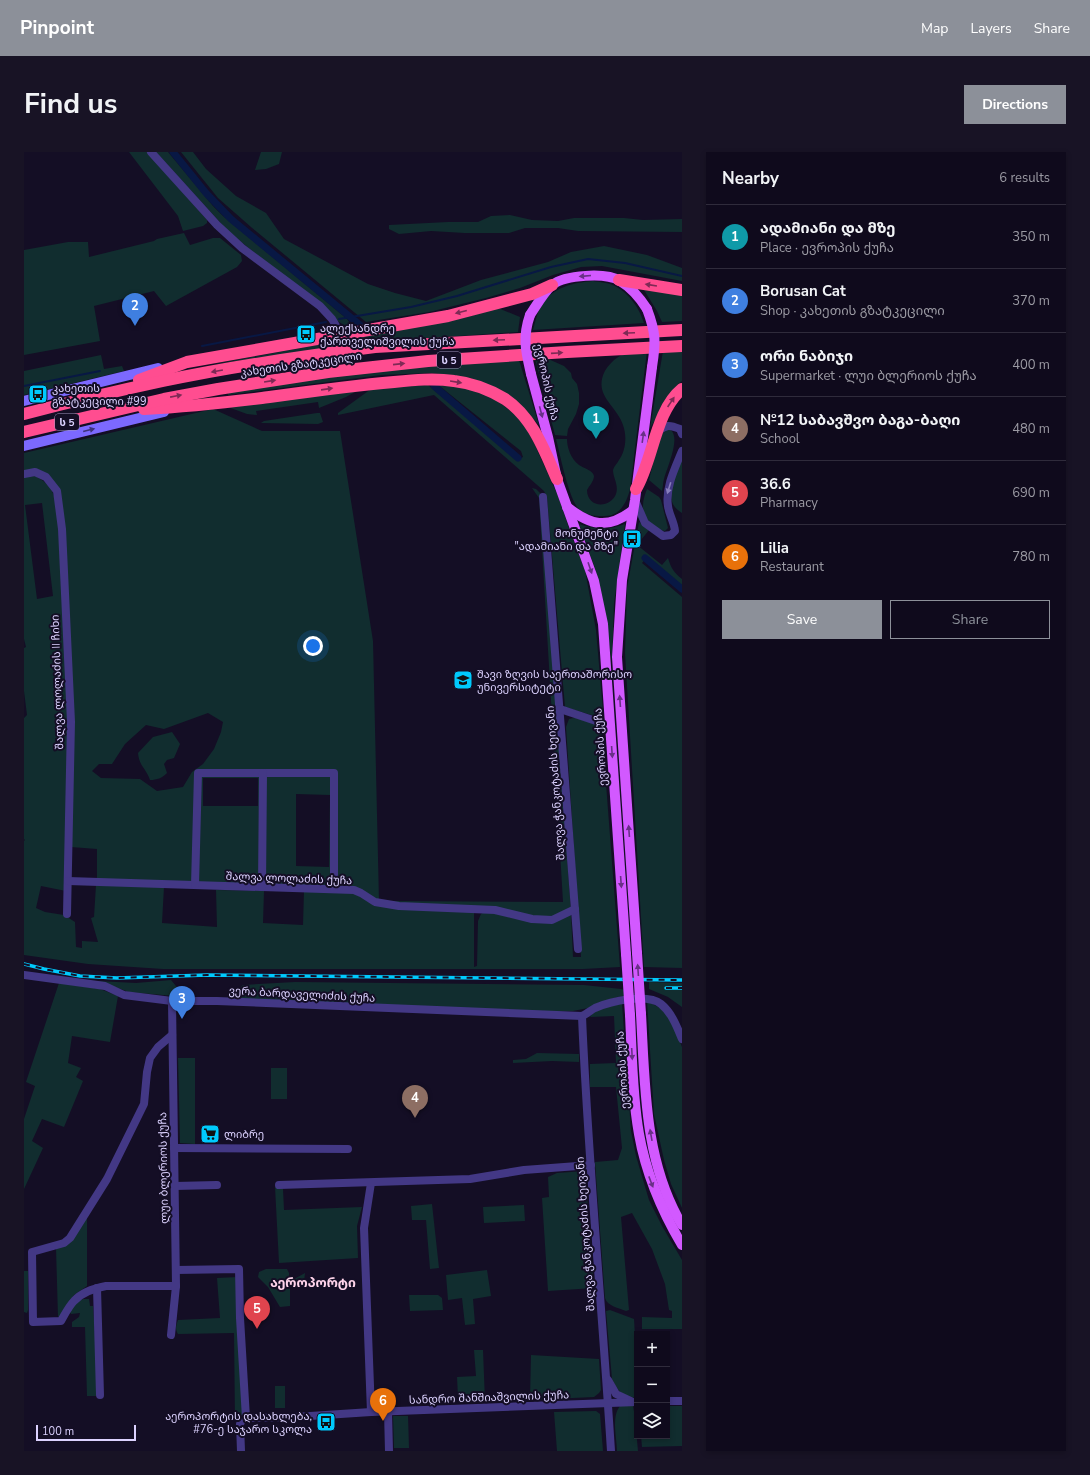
<!DOCTYPE html>
<meta charset="utf-8">
<style>
body{margin:0;font-family:"Nunito Sans","Noto Sans Georgian",sans-serif;background:#181325;color:#f1f3f6}
.controls{position:absolute;right:12px;bottom:12px;display:grid;overflow:hidden;border-radius:0px;box-shadow:0 2px 6px #0003}
.controls button{width:36px;height:36px;display:grid;place-items:center;padding:0;border:0;border-bottom:1px solid #2f2b3b;background:#0f0a1c;color:#f1f3f6;font:20px sans-serif}
.scale{position:absolute;left:12px;bottom:10px;width:100px;box-sizing:border-box;padding-left:4px;border:2px solid #dcd2ff;border-top:0;font-size:11px;line-height:14px;white-space:nowrap;color:#dcd2ff;-webkit-text-stroke:3px #140e25;paint-order:stroke}
.you{position:absolute;left:289px;top:494px;width:14px;height:14px;margin:-10px;border:3px solid #fff;border-radius:50%;background:#1a73e8;box-shadow:0 0 0 6px #1a73e833}
.badge{display:grid;place-items:center;width:26px;height:26px;border-radius:50%;background:#8c9099;color:#fff;font-size:13px;font-weight:700}
.pin{position:absolute;translate:-50% -33px;filter:drop-shadow(0 1px 2px #0008)}
.pin::after{content:'';position:absolute;top:21px;width:14px;height:12px;background:inherit;clip-path:polygon(0 0,100% 0,50% 100%)}
.list{margin:0;padding:0;list-style:none}
h2{display:flex;justify-content:space-between;align-items:center;height:52px;margin:0;padding:0 16px;font-size:17px}
h2 small{font-size:13px;font-weight:400;color:#9b9aa3}
.list li{display:grid;grid-template-columns:26px 1fr auto;gap:12px;align-items:center;box-sizing:border-box;height:64px;padding:0 16px;border-top:1px solid #2f2b3b}
.list b{display:block;font-size:15px;white-space:nowrap}
.list p{margin:0;font-size:13px;white-space:nowrap;color:#9b9aa3}
.list em{font-size:13px;font-style:normal;color:#9b9aa3}
.actions{display:flex;gap:8px;padding:12px 16px}
.actions a{flex:1;padding:9px 0;border:1px solid #8c9099;border-radius:0px;text-align:center;font-size:14px;color:#8c9099}
.actions .main{background:#8c9099;color:#fff}
.icon{flex:none;width:22px;height:22px;fill:none;stroke:currentColor;stroke-width:2;stroke-linecap:round;stroke-linejoin:round}
.map{position:relative;flex:none;width:658px;height:1299px;overflow:hidden;border-radius:0px}
header{display:flex;align-items:center;gap:24px;box-sizing:border-box;height:56px;padding:0 20px;background:#8c9099;color:#fff}
header strong{font-size:19px}
nav{display:flex;gap:22px;margin-inline-start:auto;font-size:14px}
.intro{display:flex;align-items:center;justify-content:space-between;box-sizing:border-box;height:96px;padding:0 24px}
h1{margin:0;font-size:28px}
.button{padding:10px 18px;border-radius:0px;background:#8c9099;color:#fff;font-size:14px;font-weight:700}
main{display:flex;gap:24px;padding:0 24px}
aside{flex:1;background:#0f0a1c;border-radius:0px;box-shadow:0 2px 6px #0003}
.map>svg:first-child{display:block}
.green{fill:#112d2f;fill-rule:evenodd}
.lines{fill:none;stroke-linecap:round;stroke-linejoin:round}
.stream{stroke:#081844;stroke-width:2}
.canal{stroke:#081844;stroke-width:7}
.street{stroke:#433885;stroke-width:8}
.secondary{stroke:#7c69ff;stroke-width:10}
.primary{stroke:#d259ff;stroke-width:10}
.highway{stroke:#ff4d90;stroke-width:12}
.rail-casing{stroke:#00cafd;stroke-width:3.5}
.rail{stroke:#140e25;stroke-width:2;stroke-dasharray:6;stroke-linecap:butt}
.primary-bridge{stroke:#d259ff;stroke-width:10}
.oneway{fill:#693087}
.oneway2{fill:#7e2a55}
.oneway3{fill:#3e327c}
.oneway4{fill:#887dbc}
.labels{text-anchor:middle;stroke-width:4;stroke-linejoin:round;paint-order:stroke}
.shield{fill:#140e25;stroke:#a097be;stroke-width:1}
.shield-label{font-size:10px;font-weight:bold;fill:#dcd2ff}
.poi-label{font-size:11px;fill:#dcd2ff;stroke:#140e25;text-anchor:start}
.street-label{font-size:11px;fill:#dcd2ff;stroke:#140e25}
.quarter-label{font-size:13px;font-weight:bold;fill:#ffd4eb;stroke:#140e25}
</style>
<header>
<strong>Pinpoint</strong>
<nav><a>Map</a><a>Layers</a><a>Share</a></nav>
</header>
<div class="intro"><h1>Find us</h1><a class="button">Directions</a></div>
<main>
<div class="map">
<svg width="658" height="1299" viewBox="0 0 658 1299">
<rect width="100%" height="100%" fill="#140e25"/>
<g class="green">
<path d="M105 0H123L183 68V71L179 74 159 79 154 64Z"/>
<path d="M132 0H144L189 54 199 64 323 167 328 174H322L315 170 204 79Z"/>
<path d="M157 0H169L182 17 212 44 242 61 260 87 344 132 371 141 402 149 457 128 524 110 547 100 580 94 623 103 658 116V129L578 114 557 115 529 123 496 136 462 146 405 160 342 170 227 75 194 46Z"/>
<path d="M237 0H258L255 12 242 17 231 18Z"/>
<path d="M486 63 508 68 534 69 550 66H600L619 68 658 67V80L554 79 534 76H501L485 81H441L407 79 375 82 365 77V73L424 70H454L467 64Z"/>
<path d="M160 81 166 93 189 86H196L217 103 218 109 213 115 142 154 130 139 70 154 76 189 0 203V98L44 90H64L65 105 130 89 133 87Z"/>
<path d="M569 129C576 130 585 131 591 134 606 142 615 156 620 171L509 178C511 171 513 161 517 154 529 135 548 131 569 129Z"/>
<path d="M620 138 658 141V169L638 170 633 159Z"/>
<path d="M474 156 496 165 494 180 345 190 185 213 443 165Z"/>
<path d="M658 197V229L654 232 626 276 639 199Z"/>
<path d="M623 199 606 337C603 350 596 364 581 364 572 364 563 364 555 357 545 348 536 302 532 287H543C543 296 547 307 555 313 559 316 569 318 570 324 570 329 565 334 563 338 563 356 586 357 592 342 595 333 589 326 589 318 590 314 593 312 595 308 602 298 603 284 599 273 594 256 574 246 578 227 580 216 591 205 602 201 608 199 616 200 623 199Z"/>
<path d="M77 203 80 217 98 214 100 219 0 243V219Z"/>
<path d="M522 206 540 214 547 221 548 226 553 232 555 241V252L552 262 544 277 543 284 531 283 511 207Z"/>
<path d="M495 208 515 273 496 253 476 238 447 226 407 221 357 223 204 243V239L359 217Z"/>
<path d="M413 232 431 233 465 242 494 265 504 278 534 344 548 385 561 418 572 478 579 559 577 564 574 565 541 555 523 345 520 339 410 243 314 263V261L347 237 404 233 494 308 499 305 497 299Z"/>
<path d="M340 235 322 245 295 256 294 250 232 259 233 263 223 262 204 255Z"/>
<path d="M189 257 238 279H316L349 489 355 749 539 750 515 346 508 336 512 337 516 341 547 758 524 766 353 749 310 736 312 620 172 619 169 731 73 728V697L47 695V642L35 338 12 318H0V301ZM184 561 199 570 197 580 190 597 179 612 168 620 159 635 133 639 116 627 77 626 68 619 75 612H88L101 592 122 573 140 577Z"/>
<path d="M293 261H296L299 270 294 272 237 271 240 269Z"/>
<path d="M645 277C658 283 644 313 640 327 639 330 639 335 638 339L625 328 636 283Z"/>
<path d="M658 308V361C637 349 651 325 658 308Z"/>
<path d="M11 324C31 334 31 345 34 366L46 569 42 739 17 734 12 756 21 760 40 763 51 770 52 795 58 796V789L74 790 67 766 70 765 72 733 140 735 138 771 193 775 192 738 240 739 239 771 279 773 280 739 329 740 348 751 450 759V815L453 814 454 769 457 762 460 760 508 768 547 762 549 805H557L542 575 545 567C555 563 572 571 578 579L596 815 559 817H139L64 812 0 803V689L1 688 0 687V566L3 563 0 539V496L2 495 0 487V325ZM18 351 29 444 13 447 1 353Z"/>
<path d="M623 337 635 345 637 348 644 376 641 379C630 379 618 364 619 353 619 348 621 342 623 337Z"/>
<path d="M615 370 625 378 613 393 638 413 644 406C647 416 650 421 658 427V434L623 405 618 411 658 445V816L620 815 601 501 603 436Z"/>
<path d="M555 372C573 378 583 378 601 372L590 451 588 510 579 452 571 416Z"/>
<path d="M148 580 156 592 150 606 143 608 140 612 143 621C138 626 133 628 126 628 122 616 115 614 114 601L129 585Z"/>
<path d="M176 623H238L237 734 172 731ZM179 626H234V654H179Z"/>
<path d="M241 624H309L308 735 240 733ZM272 642 306 643 305 715 272 714Z"/>
<path d="M54 828 112 831 147 828 161 845 105 840 82 832Z"/>
<path d="M271 830 560 833 597 837 614 842 593 845 564 856 549 859 489 860 203 846 219 833Z"/>
<path d="M625 830 658 831V855L644 845 625 837Z"/>
<path d="M35 831 76 837 94 844 86 890 48 884 44 911 57 916 52 925 59 929 40 975 18 967 8 989 19 996 0 1037V967L11 934 2 930Z"/>
<path d="M623 849 636 856 648 869 658 895V1056L647 1032 640 1008 630 962Z"/>
<path d="M598 851 607 979 612 1004 625 1048 638 1074 658 1108V1177H618V1165L648 1166V1159L645 1158 641 1132 628 1097 608 1061 597 1065 605 1158 602 1159C595 1156 583 1154 581 1146L571 1010 594 1008 598 996 592 935H566V912L592 911 590 864 566 865 571 858Z"/>
<path d="M513 901 555 902V910L528 909 489 911V908L502 907Z"/>
<path d="M154 906H171V992L156 991Z"/>
<rect x="247" y="916" width="16" height="31"/>
<path d="M561 1019 570 1136 524 1139 518 1046 525 1045 524 1025 533 1021Z"/>
<path d="M251 1035 259 1037 260 1058 338 1055 333 1074 334 1106 255 1111Z"/>
<path d="M408 1052 415 1116 406 1117 402 1068H388L387 1054Z"/>
<path d="M500 1053 501 1069 460 1071 459 1055Z"/>
<path d="M63 1064V1134L50 1143 39 1161 34 1165 32 1096Z"/>
<path d="M242 1117H263L265 1121V1126L266 1128 272 1126 281 1121 280 1130H266V1154L256 1155 244 1135 234 1125 235 1120Z"/>
<path d="M463 1118 467 1144 449 1147 451 1172 441 1173 438 1146 424 1148 422 1123Z"/>
<path d="M0 1119H4V1158L3 1161 0 1160Z"/>
<path d="M214 1125 220 1261 211 1269 210 1181 154 1182C151 1177 152 1174 154 1168L196 1166 193 1126Z"/>
<path d="M385 1143H414L418 1146 419 1158 386 1159Z"/>
<path d="M59 1147H65L66 1154H69L75 1244H63L61 1175H48V1170L55 1165 56 1161 47 1162 46 1160 52 1150Z"/>
<path d="M586 1158 610 1167 613 1219V1245C600 1249 593 1237 588 1227L582 1159Z"/>
<path d="M450 1198H459L461 1249 441 1251 437 1249 434 1245 433 1225 452 1224Z"/>
<path d="M507 1203 575 1207 577 1238 575 1241 570 1245 506 1248Z"/>
<rect x="251" y="1234" width="10" height="22"/>
<path d="M609 1253 611 1266 614 1299H593C593 1286 587 1265 596 1254Z"/>
<path d="M643 1254H658V1294L618 1295 617 1284H643Z"/>
<path d="M572 1259 576 1262 579 1299H533L530 1260Z"/>
<path d="M369 1264H384L385 1296H370Z"/>
</g>
<g class="lines">
<g class="stream">
<path d="M315 167 387 155 433 144 527 115 564 107 601 111 658 124"/>
<path d="M178 194 302 170"/>
<path d="M0 234 76 219"/>
</g>
<g class="canal">
<path d="M149 0 182 41 207 67 336 173"/>
<path d="M410 234 494 306"/>
<path d="M621 406 658 437"/>
</g>
<g class="street">
<path d="M127 0 193 73 218 96 296 154 308 167 317 182"/>
<path d="M633 280C643 273 644 272 656 277L658 282"/>
<path d="M0 322 11 320 22 325 33 339 38 377 47 570 43 762"/>
<path d="M519 345 554 797"/>
<path d="M611 348 621 371 639 384 647 383 651 379C650 369 645 363 644 354 641 336 651 316 658 299"/>
<path d="M536 557 587 574"/>
<path d="M44 729 330 738 337 741 351 750 375 754 471 758 508 767 528 768 551 757"/>
<path d="M171 733 174 621H310V737"/>
<path d="M238 735 239 621"/>
<path d="M0 823 81 834 100 843 148 849H193L558 864"/>
<path d="M558 864C564 1009 578 1154 587 1299"/>
<path d="M558 864C563 862 567 858 571 856 587 849 623 841 637 852 648 861 653 875 658 887"/>
<path d="M148 883 134 895 126 906 123 920 120 952 83 1027 46 1086 40 1091 8 1100 9 1170 37 1169C41 1162 45 1154 50 1149 58 1140 71 1136 82 1134H152"/>
<path d="M150 996 324 997"/>
<path d="M347 1031 340 1076 347 1260"/>
<path d="M255 1033 446 1027 500 1018 567 1013"/>
<path d="M151 1034 193 1033"/>
<path d="M152 1118 215 1117 216 1166 222 1266"/>
<path d="M73 1136 76 1243"/>
<path d="M147 1183 152 1134 148 849"/>
<path d="M584 1228 592 1242 607 1249"/>
<path d="M643 1249H658"/>
<path d="M364 1259 365 1299"/>
<path d="M222 1266 271 1265 347 1260 613 1250"/>
<path d="M217 1299 216 1272 218 1268 222 1266"/>
</g>
<g class="secondary">
<path d="M0 249 134 216"/>
<path d="M0 294 140 260"/>
</g>
<g class="primary">
<path d="M506 163C512 154 520 140 528 133 541 123 582 120 596 129 608 136 616 146 623 157"/>
<path d="M507 222 524 285 533 327 570 429 579 472 602 802"/>
<path d="M543 355C566 373 583 378 608 359"/>
<path d="M613 801 593 505 598 428 611 348 628 215"/>
<path d="M617 862C621 933 620 1010 658 1073"/>
<path d="M606 863C608 902 608 943 615 982 622 1022 638 1059 658 1093"/>
</g>
<g class="highway">
<path d="M595 128 658 138"/>
<path d="M115 228 163 210 424 164 508 142 528 133"/>
<path d="M120 257C159 255 198 251 238 246 282 240 325 234 370 230 390 228 410 226 430 229 448 231 466 238 481 247 509 266 520 298 533 327"/>
<path d="M0 262C46 250 92 239 139 229 209 214 280 204 351 195L658 178"/>
<path d="M0 280 140 247 194 237 304 220 404 209 543 200 658 194"/>
<path d="M612 337C629 309 631 259 658 237"/>
</g>
<defs>
<g id="rail">
<path d="M0 812 20 817 56 824 93 826 183 823 658 828"/>
<path d="M642 836H658"/>
</g>
</defs>
<use href="#rail" class="rail-casing"/>
<use href="#rail" class="rail"/>
<g class="primary-bridge">
<path d="M623 157C632 181 632 190 628 215"/>
<path d="M506 163C498 186 502 200 507 222"/>
<path d="M613 801 617 862"/>
<path d="M602 802 606 863"/>
</g>
</g>
<defs><path id="oneway-solid" d="M-6-.8H1V-3.2L6.5 0L1 3.2V.8H-6Z"/></defs>
<g class="oneway">
<use href="#oneway-solid" transform="translate(561 124) rotate(175)"/>
<use href="#oneway-solid" transform="translate(517 260) rotate(75)"/>
<use href="#oneway-solid" transform="translate(619 285) rotate(-82)"/>
<use href="#oneway-solid" transform="translate(566 416) rotate(71)"/>
<use href="#oneway-solid" transform="translate(596 549) rotate(-94)"/>
<use href="#oneway-solid" transform="translate(588 600) rotate(86)"/>
<use href="#oneway-solid" transform="translate(605 679) rotate(-94)"/>
<use href="#oneway-solid" transform="translate(597 730) rotate(86)"/>
<use href="#oneway-solid" transform="translate(614 818) rotate(-94)"/>
<use href="#oneway-solid" transform="translate(608 902) rotate(87)"/>
<use href="#oneway-solid" transform="translate(627 983) rotate(-100)"/>
<use href="#oneway-solid" transform="translate(627 1030) rotate(69)"/>
</g>
<g class="oneway2">
<use href="#oneway-solid" transform="translate(627 133) rotate(-171)"/>
<use href="#oneway-solid" transform="translate(437 160) rotate(166)"/>
<use href="#oneway-solid" transform="translate(605 181) rotate(177)"/>
<use href="#oneway-solid" transform="translate(475 188) rotate(177)"/>
<use href="#oneway-solid" transform="translate(533 201) rotate(-4)"/>
<use href="#oneway-solid" transform="translate(375 212) rotate(-6)"/>
<use href="#oneway-solid" transform="translate(193 219) rotate(170)"/>
<use href="#oneway-solid" transform="translate(246 229) rotate(-9)"/>
<use href="#oneway-solid" transform="translate(432 230) rotate(9)"/>
<use href="#oneway-solid" transform="translate(303 237) rotate(-8)"/>
<use href="#oneway-solid" transform="translate(152 244) rotate(-11)"/>
<use href="#oneway-solid" transform="translate(647 250) rotate(-56)"/>
</g>
<use class="oneway3" href="#oneway-solid" transform="translate(65 278) rotate(-14)"/>
<use class="oneway4" href="#oneway-solid" transform="translate(645 336) rotate(107)"/>
<defs>
<symbol id="bus-square" viewBox="-11 -11 22 22"><rect x="-9" y="-9" width="18" height="18" rx="4" fill="#00cafd" stroke="#140e25"/><path d="M-5-6H5V4H4V6H2V4H-2V6H-4V4H-5ZM-3.5-4V0h7V-4ZM-3.5 1.2v1.5H-2V1.2ZM2 1.2v1.5H3.5V1.2Z" fill="#111"/></symbol>
<symbol id="university-square" viewBox="-11 -11 22 22"><rect x="-9" y="-9" width="18" height="18" rx="4" fill="#00cafd" stroke="#140e25"/><path d="M0-5L7-2L0 1L-7-2ZM-4 1L0 2.5L4 1V4Q0 6-4 4Z" fill="#111"/></symbol>
<symbol id="supermarket-square" viewBox="-11 -11 22 22"><rect x="-9" y="-9" width="18" height="18" rx="4" fill="#00cafd" stroke="#140e25"/><path d="M-6-5.5h2.5l.6 2H6L4.5 2H-2.5L-4.4-4H-6ZM-1.5 3.2a1.3 1.3 0 1 0 .1 0ZM3 3.2a1.3 1.3 0 1 0 .1 0Z" fill="#111"/></symbol>
</defs>
<g fill-rule="evenodd">
<use href="#bus-square" x="271" y="171" width="22" height="22"/>
<use href="#bus-square" x="3" y="231" width="22" height="22"/>
<use href="#bus-square" x="597" y="376" width="22" height="22"/>
<use href="#university-square" x="428" y="517" width="22" height="22"/>
<use href="#supermarket-square" x="175" y="971" width="22" height="22"/>
<use href="#bus-square" x="291" y="1259" width="22" height="22"/>
</g>
<g class="labels">
<g class="shield">
<rect x="413" y="200" width="24" height="16" rx="3"/>
<rect x="31" y="262" width="24" height="16" rx="3"/>
</g>
<g class="shield-label">
<text x="425" y="212">ს 5</text>
<text x="43" y="274">ს 5</text>
</g>
<g class="poi-label">
<text x="296" y="180">ალექსანდრე<tspan x="296" dy="13">ქართველიშვილის ქუჩა</tspan></text>
<text x="28" y="240">კახეთის<tspan x="28" dy="13">გზატკეცილი #99</tspan></text>
<text x="594" y="385" text-anchor="end">მონუმენტი<tspan x="594" dy="13">"ადამიანი და მზე"</tspan></text>
<text x="453" y="526">შავი ზღვის საერთაშორისო<tspan x="453" dy="13">უნივერსიტეტი</tspan></text>
<text x="200" y="986">ლიბრე</text>
<text x="288" y="1268" text-anchor="end">აეროპორტის დასახლება,<tspan x="288" dy="13">#76-ე საჯარო სკოლა</tspan></text>
</g>
<g class="street-label">
<text transform="translate(277 212) rotate(-8)" y="4">კახეთის გზატკეცილი</text>
<text transform="translate(523 230) rotate(77)" y="4">ევროპის ქუჩა</text>
<text transform="translate(33 530) rotate(-92)" y="4">შალვა ლოლაძის II ჩიხი</text>
<text transform="translate(576 595) rotate(-94)" y="4">ევროპის ქუჩა</text>
<text transform="translate(531 631) rotate(-94)" y="4">შალვა ჭანკოტაძის ხეივანი</text>
<text transform="translate(265 726) rotate(2)" y="4">შალვა ლოლაძის ქუჩა</text>
<text transform="translate(278 842) rotate(3)" y="4">ვერა ბარდაველიძის ქუჩა</text>
<text transform="translate(598 918) rotate(-94)" y="4">ევროპის ქუჩა</text>
<text transform="translate(139 1016) rotate(-91)" y="4">ლუი ბლერიოს ქუჩა</text>
<text transform="translate(561 1082) rotate(-94)" y="4">შალვა ჭანკოტაძის ხეივანი</text>
<text transform="translate(465 1245) rotate(-2)" y="4">სანდრო შანშიაშვილის ქუჩა</text>
</g>
<g class="quarter-label">
<text x="289" y="1135">აეროპორტი</text>
</g>
</g>
</svg>
<div class="controls">
<button>+</button>
<button>−</button>
<button><svg class="icon" aria-label="layers" viewBox="0 0 24 24"><path d="M12 4l9 5-9 5-9-5zM3 14l9 5 9-5"/></svg></button>
</div>
<div class="scale">100 m</div>
<div class="you"></div>
<div class="pin badge" style="left:572px;top:287px;background:#0f9aa8">1</div>
<div class="pin badge" style="left:111px;top:174px;background:#3f7fe0">2</div>
<div class="pin badge" style="left:158px;top:867px;background:#3f7fe0">3</div>
<div class="pin badge" style="left:391px;top:966px;background:#8d6e63">4</div>
<div class="pin badge" style="left:233px;top:1177px;background:#e0444e">5</div>
<div class="pin badge" style="left:359px;top:1269px;background:#e8710a">6</div>
</div>
<aside>
<h2>Nearby<small>6 results</small></h2>
<ul class="list">
<li><span class="badge" style="background:#0f9aa8">1</span><div><b>ადამიანი და მზე</b><p>Place · ევროპის ქუჩა</p></div><em>350 m</em></li>
<li><span class="badge" style="background:#3f7fe0">2</span><div><b>Borusan Cat</b><p>Shop · კახეთის გზატკეცილი</p></div><em>370 m</em></li>
<li><span class="badge" style="background:#3f7fe0">3</span><div><b>ორი ნაბიჯი</b><p>Supermarket · ლუი ბლერიოს ქუჩა</p></div><em>400 m</em></li>
<li><span class="badge" style="background:#8d6e63">4</span><div><b>№12 საბავშვო ბაგა-ბაღი</b><p>School</p></div><em>480 m</em></li>
<li><span class="badge" style="background:#e0444e">5</span><div><b>36.6</b><p>Pharmacy</p></div><em>690 m</em></li>
<li><span class="badge" style="background:#e8710a">6</span><div><b>Lilia</b><p>Restaurant</p></div><em>780 m</em></li>
</ul>
<div class="actions"><a class="main">Save</a><a>Share</a></div>
</aside>
</main>
